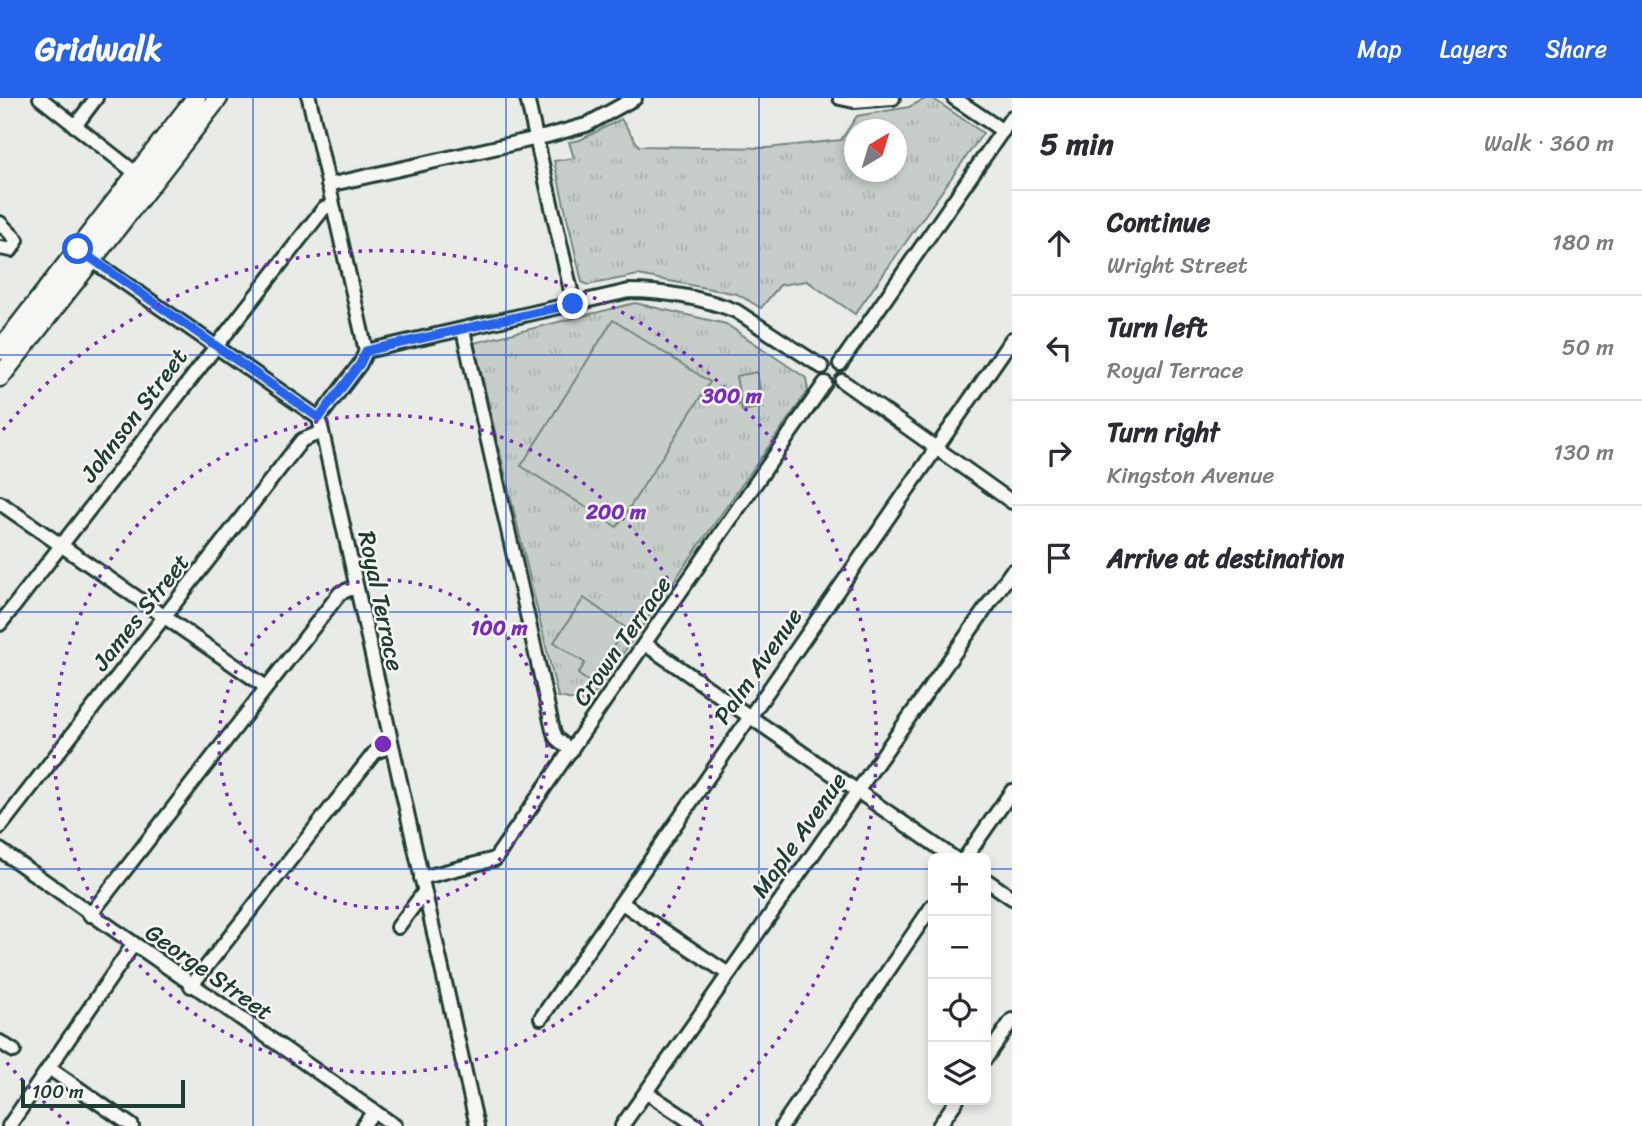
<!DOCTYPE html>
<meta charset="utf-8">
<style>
body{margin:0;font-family:Sriracha,sans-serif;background:#f2f2f3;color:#2b2b33}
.controls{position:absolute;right:21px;bottom:21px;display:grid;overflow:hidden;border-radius:10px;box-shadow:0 4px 10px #0003}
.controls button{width:63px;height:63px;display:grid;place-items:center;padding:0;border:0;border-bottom:2px solid #e1e1e2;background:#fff;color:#2b2b33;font:35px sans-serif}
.compass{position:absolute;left:844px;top:21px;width:63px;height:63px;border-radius:50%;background:#fff;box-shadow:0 4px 10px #0003;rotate:38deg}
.scale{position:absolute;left:21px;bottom:18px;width:164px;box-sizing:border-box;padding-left:7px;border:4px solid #1f3d34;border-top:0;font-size:19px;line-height:24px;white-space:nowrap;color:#1f3d34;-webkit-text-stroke:5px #f6f6f2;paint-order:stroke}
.stop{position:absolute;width:21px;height:21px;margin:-16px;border:5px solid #2563eb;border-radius:50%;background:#fff}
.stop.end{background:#2563eb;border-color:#fff;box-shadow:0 2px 7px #0008}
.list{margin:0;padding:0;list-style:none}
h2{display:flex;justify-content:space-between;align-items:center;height:91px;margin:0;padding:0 28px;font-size:30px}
h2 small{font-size:23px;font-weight:400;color:#7c7c81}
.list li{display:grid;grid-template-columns:46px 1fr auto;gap:21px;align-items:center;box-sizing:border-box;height:105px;padding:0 28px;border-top:2px solid #e1e1e2}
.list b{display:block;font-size:26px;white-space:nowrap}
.list p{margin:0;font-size:23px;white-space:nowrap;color:#7c7c81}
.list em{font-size:23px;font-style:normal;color:#7c7c81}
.icon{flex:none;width:38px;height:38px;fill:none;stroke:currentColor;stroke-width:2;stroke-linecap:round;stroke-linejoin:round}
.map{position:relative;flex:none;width:1012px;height:1028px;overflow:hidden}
header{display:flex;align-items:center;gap:42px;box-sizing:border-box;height:98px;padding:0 35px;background:#2563eb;color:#fff}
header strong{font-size:33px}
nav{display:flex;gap:38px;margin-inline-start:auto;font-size:24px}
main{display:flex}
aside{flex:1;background:#fff}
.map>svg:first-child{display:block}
.park{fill:url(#park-tufts);stroke:#73867e;stroke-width:2;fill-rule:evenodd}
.pitch{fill:#c7cec9;stroke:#73867e;stroke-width:2}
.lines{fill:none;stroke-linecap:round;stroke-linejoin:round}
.minor-casing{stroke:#1f3d34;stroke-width:18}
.secondary-casing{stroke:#1f3d34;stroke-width:23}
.minor{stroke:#f6f6f2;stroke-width:12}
.secondary{stroke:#f6f6f2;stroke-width:18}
.route{stroke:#2563eb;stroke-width:9}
.grid{fill:none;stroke:#1d4ed8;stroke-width:2;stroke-opacity:0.55}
.ring{fill:none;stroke:#7b2cbf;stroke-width:3.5;stroke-dasharray:3.5 7}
.labels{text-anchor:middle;stroke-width:5;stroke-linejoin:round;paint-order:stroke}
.street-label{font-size:24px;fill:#1f3d34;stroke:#f6f6f2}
.centre{fill:#7b2cbf;stroke:#f6f6f2;stroke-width:3.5}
.ring-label{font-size:21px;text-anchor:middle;font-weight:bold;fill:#7b2cbf;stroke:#f6f6f2;stroke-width:5;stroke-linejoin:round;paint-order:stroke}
</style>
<header>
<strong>Gridwalk</strong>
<nav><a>Map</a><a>Layers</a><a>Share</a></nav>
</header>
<main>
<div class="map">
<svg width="1012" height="1028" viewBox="0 0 1012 1028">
<defs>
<pattern id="park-tufts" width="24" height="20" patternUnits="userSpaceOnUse" patternTransform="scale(1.75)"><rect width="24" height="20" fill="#c7cec9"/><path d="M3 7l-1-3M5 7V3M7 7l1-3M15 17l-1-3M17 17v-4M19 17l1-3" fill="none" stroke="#aab2ad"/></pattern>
</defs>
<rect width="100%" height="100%" fill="#e9ebe7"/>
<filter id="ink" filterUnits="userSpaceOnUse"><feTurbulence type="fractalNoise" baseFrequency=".0143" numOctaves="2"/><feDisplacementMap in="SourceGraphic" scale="14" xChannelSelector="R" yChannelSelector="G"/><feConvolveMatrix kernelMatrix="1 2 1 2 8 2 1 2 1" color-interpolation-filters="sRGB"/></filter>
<g filter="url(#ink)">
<g class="park">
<path d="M927 0H932L983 35 855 216 807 183 780 187 761 210 737 196 638 177 588 187 582 184 554 63 574 60 569 44 580 42 621 21 639 48 767 50 841 42 857 18 909 9ZM855 32H897V74H855Z"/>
<path d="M635 205 726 226 806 280 808 293 588 605 558 599 474 245Z"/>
</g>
<g class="pitch">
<path d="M613 222 710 284 617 429 521 368Z"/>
<path d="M757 274 763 309 742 313 736 278Z"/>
<path d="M584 500 626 530 589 584 578 576 585 565 554 544Z"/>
</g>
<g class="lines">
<defs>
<g id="minor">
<path d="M40 0 137 76"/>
<path d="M309 0 366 253 360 266 319 320 477 1028"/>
<path d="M527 0 574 206"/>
<path d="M840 0 854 3 893 0"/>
<path d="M954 0 1003 33"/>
<path d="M75 28 96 0"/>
<path d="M328 87 547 38 586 27 635 0"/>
<path d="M0 125 17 142 11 152 0 150"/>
<path d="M86 158 319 320"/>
<path d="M463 232 553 632 556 640 571 653"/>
<path d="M366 253 629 193C663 193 704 200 736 213L822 269"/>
<path d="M840 266 1012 19"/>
<path d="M842 283 1012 404"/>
<path d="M0 405 266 589"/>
<path d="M0 526 324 110 333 108"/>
<path d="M645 546 954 760"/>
<path d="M0 729 302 342 322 334"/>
<path d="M0 752 395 1028"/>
<path d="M965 760 1012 693"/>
<path d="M421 780 495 761 825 285"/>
<path d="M986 782 1012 800"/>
<path d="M622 805 727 875"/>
<path d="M90 817 340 495 356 489"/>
<path d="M398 829 424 794"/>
<path d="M191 888 375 654 391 648"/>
<path d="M541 920 1012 241"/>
<path d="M0 944 14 953"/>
<path d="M986 960 1012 922"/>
<path d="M49 970 132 1028"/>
<path d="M646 994 697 1028"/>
<path d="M9 1028 133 847"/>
<path d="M363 1028 374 1013"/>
<path d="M622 1028 1012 473"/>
<path d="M782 1028 933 807"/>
<path d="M939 1028 957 1002"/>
</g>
<g id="secondary">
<path d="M0 252 196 0"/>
<path d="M0 279 218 0"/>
</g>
</defs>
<use href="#minor" class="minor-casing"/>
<use href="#secondary" class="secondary-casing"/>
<use href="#minor" class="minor"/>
<use href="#secondary" class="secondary"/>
</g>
</g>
<g class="lines" filter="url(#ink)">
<path class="route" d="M78 151 319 320 360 266 366 253 573 206"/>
</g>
<path class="grid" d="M253 0V1028M506 0V1028M759 0V1028M0 257H1012M0 514H1012M0 771H933M986 771H1012"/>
<g class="ring">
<circle cx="383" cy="646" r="164"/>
<circle cx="383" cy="646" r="329"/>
<path d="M69 1026A493 493 0 0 1 3 960M3 332A493 493 0 1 1 697 1026"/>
</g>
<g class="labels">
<g class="street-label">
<text transform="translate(134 317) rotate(-53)" y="8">Johnson Street</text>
<text transform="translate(381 503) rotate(78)" y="8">Royal Terrace</text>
<text transform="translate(141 514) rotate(-52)" y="8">James Street</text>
<text transform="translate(622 543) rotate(-55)" y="8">Crown Terrace</text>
<text transform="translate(758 568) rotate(-55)" y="8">Palm Avenue</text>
<text transform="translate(799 737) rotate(-55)" y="8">Maple Avenue</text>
<text transform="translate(209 874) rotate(35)" y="8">George Street</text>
</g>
</g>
<circle cx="383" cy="646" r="10" class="centre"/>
<g class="ring-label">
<text x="732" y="305">300 m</text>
<text x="616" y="421">200 m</text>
<text x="499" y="537">100 m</text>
</g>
</svg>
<div class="controls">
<button>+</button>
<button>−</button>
<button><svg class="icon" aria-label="locate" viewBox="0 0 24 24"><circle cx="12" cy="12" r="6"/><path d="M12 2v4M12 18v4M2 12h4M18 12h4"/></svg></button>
<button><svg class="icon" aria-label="layers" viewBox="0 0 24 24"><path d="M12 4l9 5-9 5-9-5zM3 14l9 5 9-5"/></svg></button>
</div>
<svg class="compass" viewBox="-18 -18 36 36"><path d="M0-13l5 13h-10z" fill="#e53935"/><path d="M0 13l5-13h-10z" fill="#7c7c81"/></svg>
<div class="scale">100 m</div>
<div class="stop" style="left:78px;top:151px"></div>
<div class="stop end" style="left:573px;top:206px"></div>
</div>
<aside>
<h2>5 min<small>Walk · 360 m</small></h2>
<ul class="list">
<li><svg class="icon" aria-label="ahead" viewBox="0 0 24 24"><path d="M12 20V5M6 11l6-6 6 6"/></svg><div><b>Continue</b><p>Wright Street</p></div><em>180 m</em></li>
<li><svg class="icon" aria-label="left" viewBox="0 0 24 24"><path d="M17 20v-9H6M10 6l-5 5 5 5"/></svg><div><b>Turn left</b><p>Royal Terrace</p></div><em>50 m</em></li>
<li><svg class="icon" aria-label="right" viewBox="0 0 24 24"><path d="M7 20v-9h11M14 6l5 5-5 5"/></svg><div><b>Turn right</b><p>Kingston Avenue</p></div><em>130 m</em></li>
<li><svg class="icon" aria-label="arrive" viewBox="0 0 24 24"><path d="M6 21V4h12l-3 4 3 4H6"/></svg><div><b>Arrive at destination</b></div></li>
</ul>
</aside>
</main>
